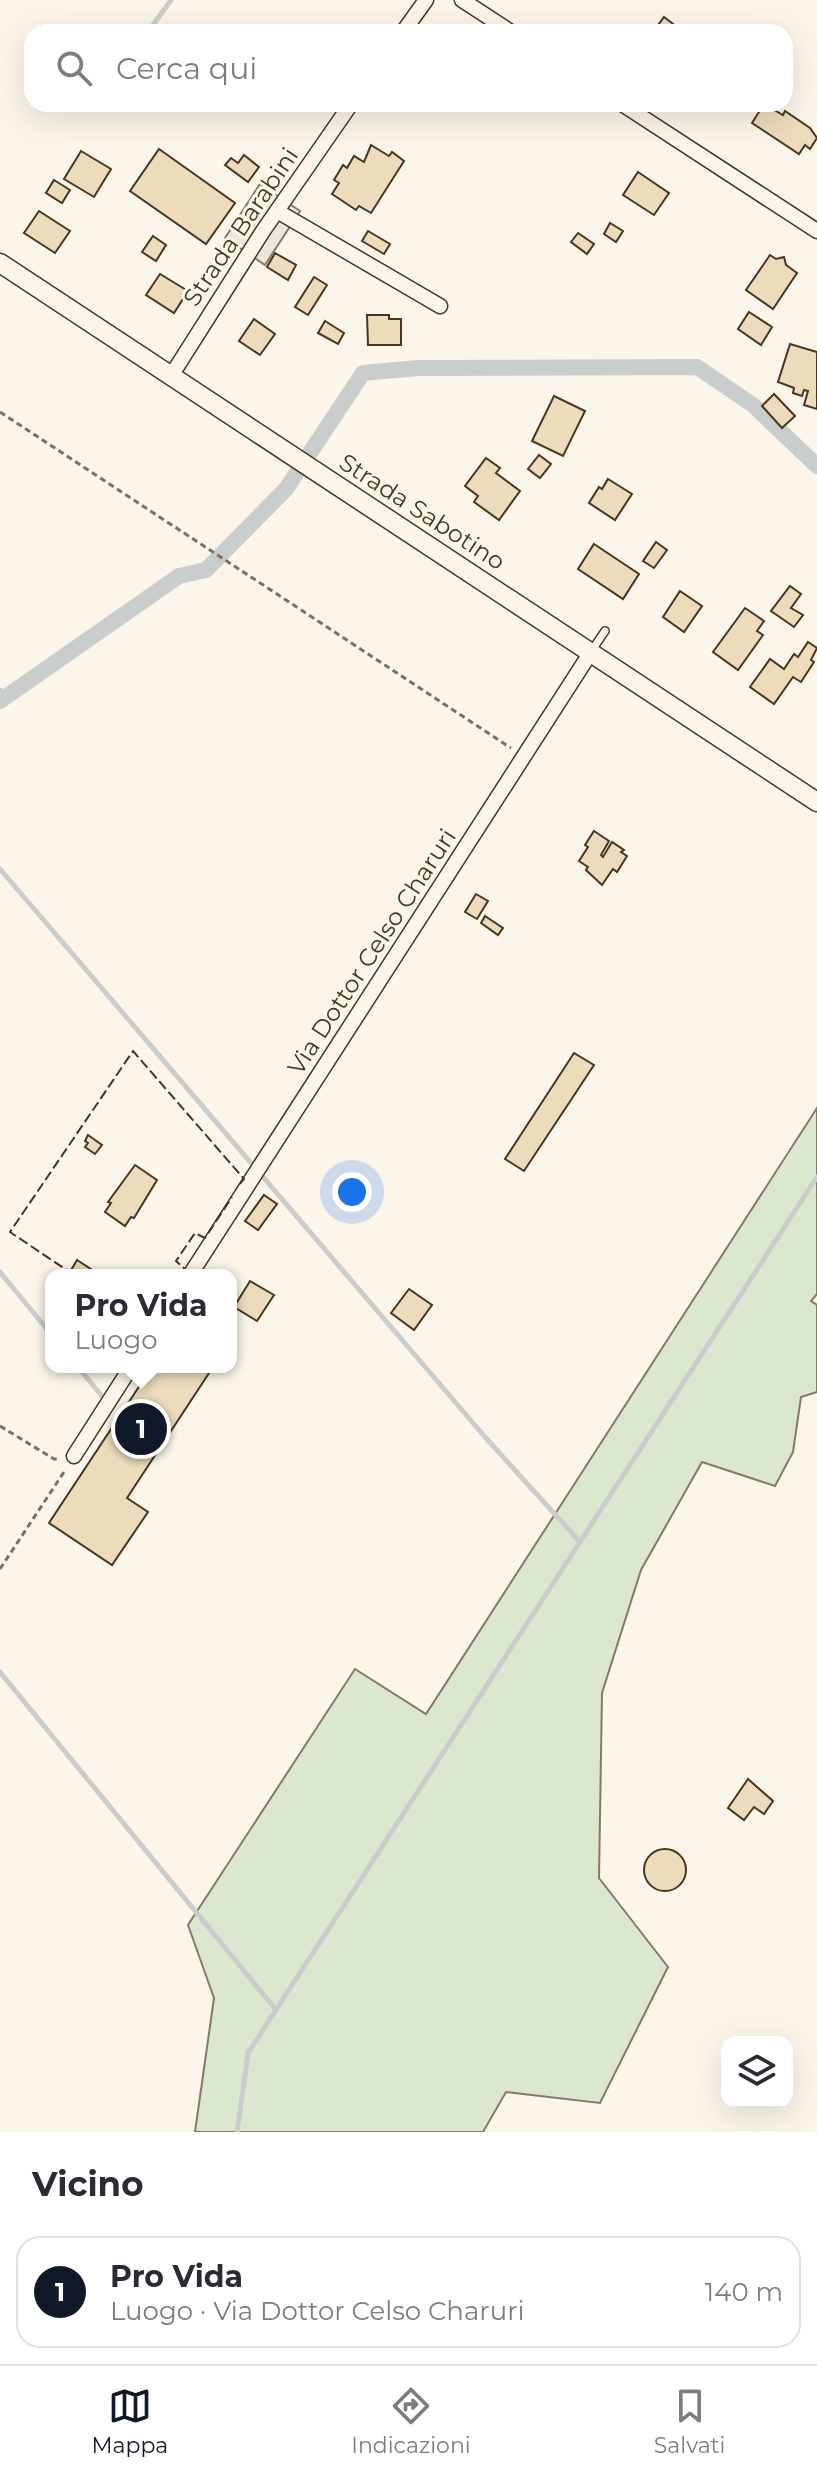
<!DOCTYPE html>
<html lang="it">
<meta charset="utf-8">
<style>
body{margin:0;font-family:Montserrat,sans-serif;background:#f2f2f3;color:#2b2b33}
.controls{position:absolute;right:24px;bottom:24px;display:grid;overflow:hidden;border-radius:16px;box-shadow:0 8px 32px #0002}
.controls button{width:72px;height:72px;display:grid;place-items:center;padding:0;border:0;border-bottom:2px solid #e1e1e2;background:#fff;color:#2b2b33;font:40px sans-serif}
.you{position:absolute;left:352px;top:1192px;width:28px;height:28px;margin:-20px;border:6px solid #fff;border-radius:50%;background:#1a73e8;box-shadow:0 0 0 12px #1a73e833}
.badge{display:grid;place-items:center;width:52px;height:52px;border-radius:50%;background:#111827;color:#fff;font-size:26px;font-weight:700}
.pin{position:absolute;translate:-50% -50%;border:4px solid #fff;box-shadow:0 2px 8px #0006}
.popup{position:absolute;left:45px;top:1269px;width:192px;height:104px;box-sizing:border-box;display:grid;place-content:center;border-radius:16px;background:#fff;filter:drop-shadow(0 2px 6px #0005);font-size:26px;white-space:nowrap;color:#7c7c81}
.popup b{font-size:30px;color:#2b2b33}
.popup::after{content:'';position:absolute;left:50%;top:100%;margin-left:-16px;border:16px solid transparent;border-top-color:#fff}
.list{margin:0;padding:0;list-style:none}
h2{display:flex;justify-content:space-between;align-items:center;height:104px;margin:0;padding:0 32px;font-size:34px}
h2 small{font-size:26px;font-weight:400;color:#7c7c81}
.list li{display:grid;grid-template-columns:52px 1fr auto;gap:24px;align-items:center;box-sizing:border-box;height:112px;margin:0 16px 16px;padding:0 16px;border:2px solid #e1e1e2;border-radius:24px}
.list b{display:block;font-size:30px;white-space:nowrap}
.list p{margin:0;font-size:26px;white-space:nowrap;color:#7c7c81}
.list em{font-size:26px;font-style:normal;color:#7c7c81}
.icon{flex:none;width:44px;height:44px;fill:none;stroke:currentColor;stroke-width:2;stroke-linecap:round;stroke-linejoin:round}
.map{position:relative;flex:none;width:817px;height:2132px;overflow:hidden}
.search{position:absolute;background:#fff;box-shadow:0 8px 32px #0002;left:24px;right:24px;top:24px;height:88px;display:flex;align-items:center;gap:20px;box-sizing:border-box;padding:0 28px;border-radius:24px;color:#7c7c81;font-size:30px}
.sheet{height:232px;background:#fff}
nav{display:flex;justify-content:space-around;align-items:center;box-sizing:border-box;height:112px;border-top:2px solid #e1e1e2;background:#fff;font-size:22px;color:#7c7c81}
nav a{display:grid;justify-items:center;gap:4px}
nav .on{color:#111827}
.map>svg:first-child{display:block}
.green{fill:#dce7d0;stroke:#887966;stroke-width:2}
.parking{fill:#ede7d9;stroke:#887966;stroke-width:2}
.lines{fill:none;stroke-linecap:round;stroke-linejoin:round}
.stream{stroke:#c9cecd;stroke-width:5}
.canal{stroke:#c9cecd;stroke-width:16}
.building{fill:#ecdcbc;stroke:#4a3520;stroke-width:2}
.service-casing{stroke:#4a3520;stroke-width:10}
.minor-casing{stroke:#4a3520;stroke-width:17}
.tertiary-casing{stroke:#4a3520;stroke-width:21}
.path{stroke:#7f6f5c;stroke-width:3;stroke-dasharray:6 4;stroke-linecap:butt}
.service{stroke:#fbf6e9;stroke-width:7}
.minor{stroke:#fbf6e9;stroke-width:14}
.tertiary{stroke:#fbf6e9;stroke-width:18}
.fence{stroke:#4a3520;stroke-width:2;stroke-dasharray:10 4;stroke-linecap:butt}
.labels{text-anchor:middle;stroke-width:6;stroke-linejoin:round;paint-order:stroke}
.street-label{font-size:24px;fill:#4a3520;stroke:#fbf6e9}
</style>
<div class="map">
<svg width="817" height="2132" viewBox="0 0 817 2132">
<rect width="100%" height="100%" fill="#fbf6e9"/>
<path class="green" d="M817 1108V1294L811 1301 817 1305V1392L801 1397 793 1452 775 1486 702 1462 641 1570 602 1693 599 1878 668 1967 600 2103 506 2092 483 2132H195L214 1998 188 1925 355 1669 426 1714Z"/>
<path class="parking" d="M260 184 300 211 265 265 225 238Z"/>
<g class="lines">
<g class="stream">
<path d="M148 32 171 0"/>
<path d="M0 690 8 695"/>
<path d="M0 869 485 1437 580 1542"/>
<path d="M0 1272 51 1334"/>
<path d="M78 1367 101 1395"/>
<path d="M0 1672 276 2010"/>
<path d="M237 2132 248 2053 817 1177"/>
</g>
<path class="canal" d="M0 701 179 576 206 570 286 489 363 373 418 368 697 367 753 405 817 466"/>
</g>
<g class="building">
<path d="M664 17 681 30 679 32H653Z"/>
<path d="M764 104 783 115 785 111 810 128 817 138 810 149 805 145 799 154 752 123Z"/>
<path d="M371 145 389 156 392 152 404 161 371 213 359 206 356 210 332 194 339 183 334 180 343 165 347 168 354 156 364 162Z"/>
<path d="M159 149 235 203 206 244 130 191Z"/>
<path d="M81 151 111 169 94 197 64 179Z"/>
<path d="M244 155 259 167 248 182 225 165 231 158 238 163Z"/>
<path d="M638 172 669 193 654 215 623 195Z"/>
<path d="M54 180 70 190 62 203 46 193Z"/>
<path d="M39 211 70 231 55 253 24 233Z"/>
<path d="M610 223 623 231 616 242 604 234Z"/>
<path d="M368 231 390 244 384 254 362 241Z"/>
<path d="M578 233 594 244 587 254 571 242Z"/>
<path d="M153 236 166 245 156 261 142 252Z"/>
<path d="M275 253 296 265 288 280 267 267Z"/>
<path d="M770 255 776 259 784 257 786 265 797 273 773 309 746 290Z"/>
<path d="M160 274 188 291 174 313 146 295Z"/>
<path d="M314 277 327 285 308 315 295 307Z"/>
<path d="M749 312 772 327 761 345 738 329Z"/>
<path d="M367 315H389V319H401V345H368Z"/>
<path d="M254 319 275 334 260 355 239 341Z"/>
<path d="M325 321 344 333 338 344 318 333Z"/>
<path d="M790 344 817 352V409L804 405 808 391 804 390 802 396 793 393 794 388 778 382Z"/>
<path d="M774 394 795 416 782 428 762 406Z"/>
<path d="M554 396 585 411 563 456 532 441Z"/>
<path d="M539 455 551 464 540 478 528 469Z"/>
<path d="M486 458 500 468 496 473 520 491 499 520 474 502 478 496 465 486Z"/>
<path d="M608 479 632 494 615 520 589 503 599 487 602 489Z"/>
<path d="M656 542 667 550 654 568 643 561Z"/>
<path d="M594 544 639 574 623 599 578 569Z"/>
<path d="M790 586 801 594 791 608 803 615 794 627 771 611Z"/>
<path d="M680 591 702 606 684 632 663 617Z"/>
<path d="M745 608 764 621 757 631 763 635 738 670 713 652Z"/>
<path d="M808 642 817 648 811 660 814 662 801 682 793 677 774 704 750 687 770 659 784 669 794 654 798 657Z"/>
<path d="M594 831 609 841 601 855 603 857 612 842 624 850 621 852 627 856 617 872 613 869 602 885 586 870 588 867 579 861 588 847 585 845Z"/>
<path d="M476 894 488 901 477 919 465 912Z"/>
<path d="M485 916 503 928 498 935 481 923Z"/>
<path d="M574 1053 594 1065 524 1171 505 1159Z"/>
<path d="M88 1135 102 1145 95 1154 85 1147 88 1143 85 1141Z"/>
<path d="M135 1165 157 1180 134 1218 131 1217 125 1226 105 1212 111 1203 108 1202Z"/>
<path d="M264 1195 277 1204 258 1230 245 1221Z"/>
<path d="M77 1260 97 1273 96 1275H74L70 1272Z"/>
<path d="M250 1281 274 1295 257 1321 234 1307Z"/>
<path d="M409 1289 432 1305 414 1330 391 1313Z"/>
<path d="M152 1367H213L127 1498 148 1512 112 1565 49 1523Z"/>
<path d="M748 1779 773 1801 764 1814 754 1807 744 1820 728 1808Z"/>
<circle cx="665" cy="1870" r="21"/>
</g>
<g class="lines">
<defs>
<path id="service" d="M592 650 605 631"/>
<g id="minor">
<path d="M462 0 511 32"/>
<path d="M403 32 426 0"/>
<path d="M622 104 817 231"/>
<path d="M277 211 440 306"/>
<path d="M171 376 263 231 351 104"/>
<path d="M190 1275 591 652"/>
<path d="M74 1456 131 1367"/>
</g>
<path id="tertiary" d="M0 263 817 802"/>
</defs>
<use href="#service" class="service-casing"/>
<use href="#minor" class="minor-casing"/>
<use href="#tertiary" class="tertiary-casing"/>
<g class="path">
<path d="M0 412 511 748"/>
<path d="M0 1426 54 1459H59"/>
<path d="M0 1569 66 1469"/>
</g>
<use href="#service" class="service"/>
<use href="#minor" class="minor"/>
<use href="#tertiary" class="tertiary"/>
<g class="fence">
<path d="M74 1275 10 1232 133 1051 244 1179 240 1184"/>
<path d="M181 1275 185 1269 176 1261 195 1233 205 1238 232 1197"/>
</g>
</g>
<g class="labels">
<g class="street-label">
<text transform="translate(241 227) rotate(-56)" y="8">Strada Barabini</text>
<text transform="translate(422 512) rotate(33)" y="8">Strada Sabotino</text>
<text transform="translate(372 952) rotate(-57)" y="8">Via Dottor Celso Charuri</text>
</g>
</g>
</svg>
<div class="controls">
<button><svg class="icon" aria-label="layers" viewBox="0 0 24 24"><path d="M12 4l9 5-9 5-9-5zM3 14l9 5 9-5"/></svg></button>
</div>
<div class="you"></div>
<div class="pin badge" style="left:141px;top:1429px">1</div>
<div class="popup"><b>Pro Vida</b>Luogo</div>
<div class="search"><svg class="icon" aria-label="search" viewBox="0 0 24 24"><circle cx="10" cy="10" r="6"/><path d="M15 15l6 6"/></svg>Cerca qui</div>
</div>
<section class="sheet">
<h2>Vicino<small></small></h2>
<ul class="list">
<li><span class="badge">1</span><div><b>Pro Vida</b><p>Luogo · Via Dottor Celso Charuri</p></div><em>140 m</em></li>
</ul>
</section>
<nav>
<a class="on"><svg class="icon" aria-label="map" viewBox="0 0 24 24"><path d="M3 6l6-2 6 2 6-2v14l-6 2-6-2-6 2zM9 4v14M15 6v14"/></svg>Mappa</a>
<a><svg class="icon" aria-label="directions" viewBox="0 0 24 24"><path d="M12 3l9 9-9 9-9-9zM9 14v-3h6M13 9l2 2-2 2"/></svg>Indicazioni</a>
<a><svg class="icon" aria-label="saved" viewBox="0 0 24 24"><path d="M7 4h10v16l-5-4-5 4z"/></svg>Salvati</a>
</nav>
